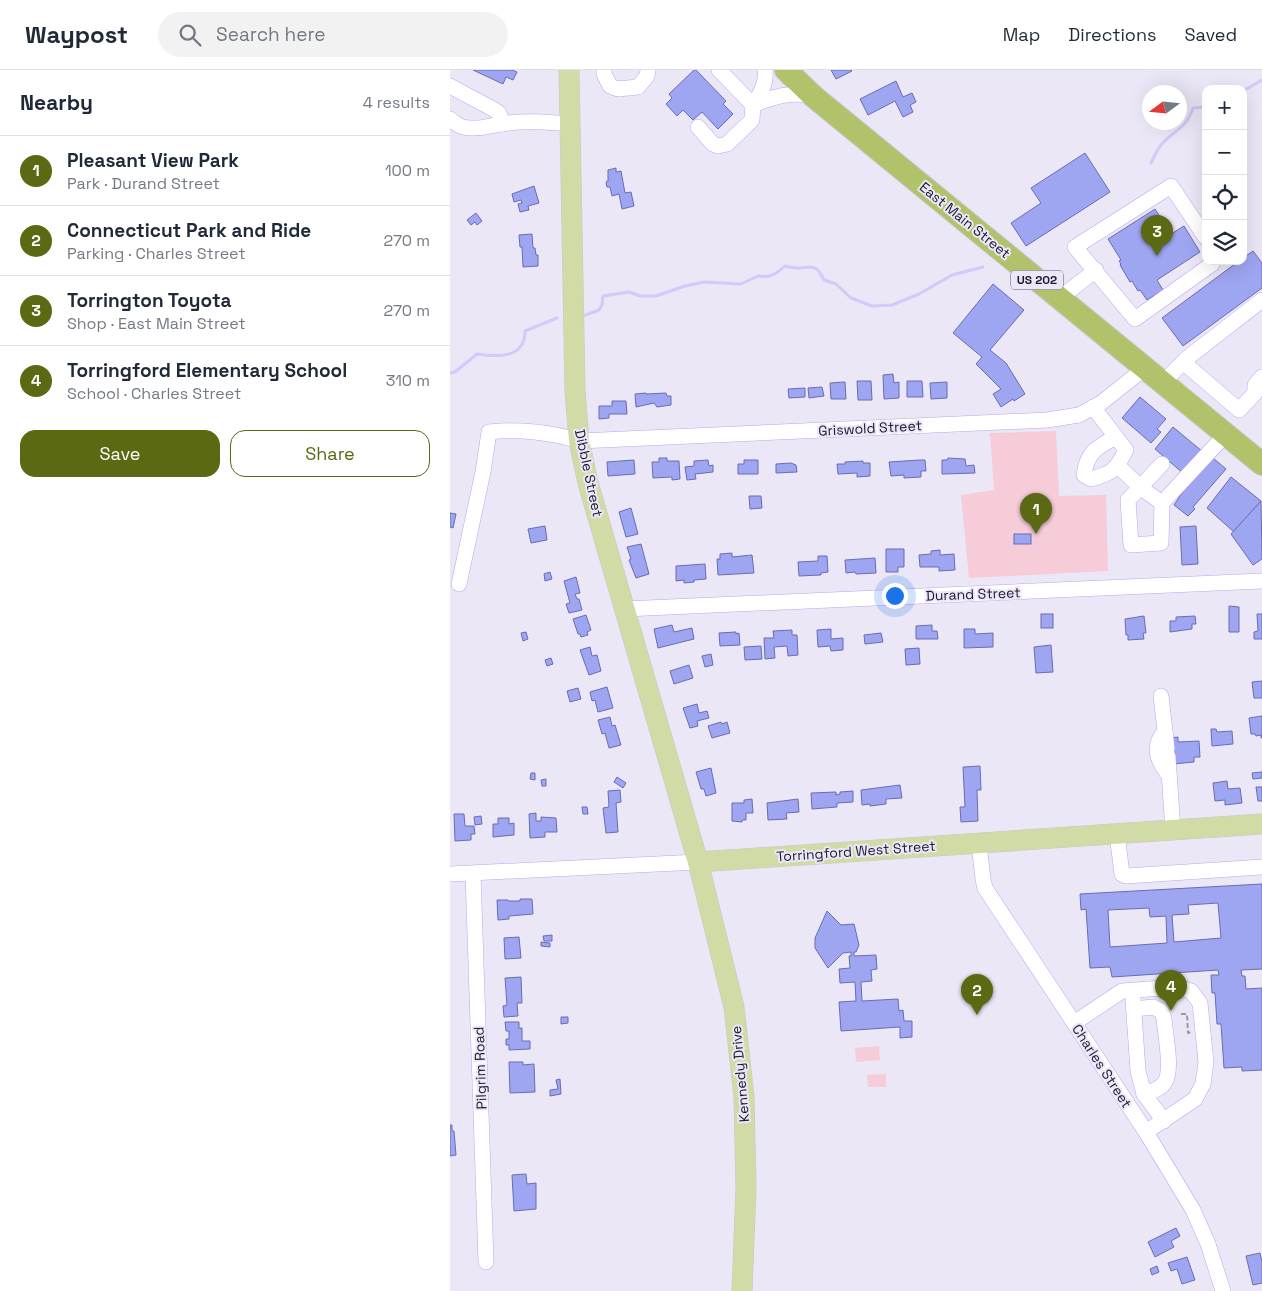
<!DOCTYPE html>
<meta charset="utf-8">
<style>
body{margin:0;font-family:"Space Grotesk",sans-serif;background:#f2f2f3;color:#1f2937}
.controls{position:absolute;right:15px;top:15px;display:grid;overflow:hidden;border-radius:10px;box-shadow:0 5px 20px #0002}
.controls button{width:45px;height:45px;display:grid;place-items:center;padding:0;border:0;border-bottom:1px solid #e0e1e3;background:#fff;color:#1f2937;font:25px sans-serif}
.compass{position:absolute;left:692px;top:15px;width:45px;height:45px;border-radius:50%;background:#fff;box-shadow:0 5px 20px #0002;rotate:255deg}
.you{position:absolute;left:444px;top:525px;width:18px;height:18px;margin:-12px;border:4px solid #fff;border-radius:50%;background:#1a73e8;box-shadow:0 0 0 8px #1a73e833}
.badge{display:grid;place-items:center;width:32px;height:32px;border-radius:50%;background:#5a6912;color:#fff;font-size:16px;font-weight:700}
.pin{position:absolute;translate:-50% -41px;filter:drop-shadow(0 1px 2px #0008)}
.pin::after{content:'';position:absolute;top:26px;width:18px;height:15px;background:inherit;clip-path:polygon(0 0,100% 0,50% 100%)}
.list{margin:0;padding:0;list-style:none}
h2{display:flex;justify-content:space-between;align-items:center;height:65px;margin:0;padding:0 20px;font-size:21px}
h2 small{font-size:16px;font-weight:400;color:#747a83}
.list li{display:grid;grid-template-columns:32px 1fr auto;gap:15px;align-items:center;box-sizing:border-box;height:70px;padding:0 20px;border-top:1px solid #e0e1e3}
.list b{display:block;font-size:19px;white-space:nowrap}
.list p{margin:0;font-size:16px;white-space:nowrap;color:#747a83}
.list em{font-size:16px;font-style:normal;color:#747a83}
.actions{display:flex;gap:10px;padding:15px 20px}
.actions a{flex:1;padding:11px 0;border:1px solid #5a6912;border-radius:15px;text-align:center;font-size:18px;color:#5a6912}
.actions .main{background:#5a6912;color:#fff}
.icon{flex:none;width:28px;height:28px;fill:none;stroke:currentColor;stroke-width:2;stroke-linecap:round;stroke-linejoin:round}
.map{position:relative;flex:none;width:812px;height:1221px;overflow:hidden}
header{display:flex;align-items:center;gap:30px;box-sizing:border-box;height:70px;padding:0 25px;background:#fff;border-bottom:1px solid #e0e1e3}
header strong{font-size:24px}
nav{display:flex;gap:28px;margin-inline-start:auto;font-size:18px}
.search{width:350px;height:45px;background:#f2f2f3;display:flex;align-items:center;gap:12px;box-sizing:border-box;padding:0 18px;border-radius:28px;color:#747a83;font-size:19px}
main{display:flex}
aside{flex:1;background:#fff}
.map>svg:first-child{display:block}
.green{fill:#f5ccd8}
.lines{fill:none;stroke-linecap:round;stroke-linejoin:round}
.stream{stroke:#d7c7fb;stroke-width:3}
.building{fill:#9ea5f1;stroke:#686db4;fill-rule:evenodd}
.minor-casing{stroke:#bea4f0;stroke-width:16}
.major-casing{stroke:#cac7ce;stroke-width:21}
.highway-casing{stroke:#cac7ce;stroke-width:24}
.path{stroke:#9d97ab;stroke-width:2;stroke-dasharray:5 2.5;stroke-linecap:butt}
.minor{stroke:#fff;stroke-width:15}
.major{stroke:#d0dba6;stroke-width:20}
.highway{stroke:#b0c36b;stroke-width:22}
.labels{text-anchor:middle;stroke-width:4;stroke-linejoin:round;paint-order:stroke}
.shield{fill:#ebe7f6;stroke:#5e556e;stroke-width:1}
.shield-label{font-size:12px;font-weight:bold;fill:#211733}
.street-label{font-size:14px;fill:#211733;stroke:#ebe7f6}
</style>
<header>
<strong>Waypost</strong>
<div class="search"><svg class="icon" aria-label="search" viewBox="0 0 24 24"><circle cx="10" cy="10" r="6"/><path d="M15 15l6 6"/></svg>Search here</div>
<nav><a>Map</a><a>Directions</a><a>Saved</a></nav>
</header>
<main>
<aside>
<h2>Nearby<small>4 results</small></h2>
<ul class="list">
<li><span class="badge">1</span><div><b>Pleasant View Park</b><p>Park · Durand Street</p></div><em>100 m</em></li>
<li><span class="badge">2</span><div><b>Connecticut Park and Ride</b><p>Parking · Charles Street</p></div><em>270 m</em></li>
<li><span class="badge">3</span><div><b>Torrington Toyota</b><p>Shop · East Main Street</p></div><em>270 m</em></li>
<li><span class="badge">4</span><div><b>Torringford Elementary School</b><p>School · Charles Street</p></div><em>310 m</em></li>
</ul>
<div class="actions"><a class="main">Save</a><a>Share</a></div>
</aside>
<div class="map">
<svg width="812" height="1221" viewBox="0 0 812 1221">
<rect width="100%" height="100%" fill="#ebe7f6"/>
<g class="green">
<path d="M606 361 609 426 656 425 658 501 519 508 511 425 544 420 540 363Z"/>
<path d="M429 976 430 990 406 992 405 978Z"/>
<path d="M436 1004V1017H418L417 1005Z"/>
</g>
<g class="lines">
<g class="stream">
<path d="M793 21 812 10"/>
<path d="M701 93C704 87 707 80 711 75 723 60 736 60 743 38L756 37"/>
<path d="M133 246 149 240 152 235 153 226 179 222 190 226H206L235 216 254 212 291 214 308 206C320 208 326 204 335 196 339 197 344 198 348 198 364 197 366 194 374 210L386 214 401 228 422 236 442 235 469 224 502 205 533 197"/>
<path d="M0 303 5 302 27 284C47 287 75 289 75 261L107 248"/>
</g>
</g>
<g class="building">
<path d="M23 0H62L67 2 63 10 56 7 53 14Z"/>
<path d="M244 0H246L276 31 273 34 283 44 268 59 252 42 243 50 233 40 227 46 216 34 222 28 219 24Z"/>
<path d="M381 0H401L402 1 386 9Z"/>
<path d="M446 11 453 27 462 23 466 32 460 35 463 42 453 47 445 31 418 45 410 29Z"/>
<path d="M635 83 660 122 576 176 561 153 591 133 581 118Z"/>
<path d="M166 98V102L171 101 175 123 181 122 184 136 172 139 169 124 162 126 160 117H157L156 112 158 111V100Z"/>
<path d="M84 116 89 133 78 136 79 140 70 142 68 134 72 133 71 130 64 132 62 124Z"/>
<path d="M705 139 721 164 734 156 750 182 707 210 713 220 697 230 690 220 688 221 682 211 680 212 670 195 671 194 669 191 671 190 658 169Z"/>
<path d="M26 143 32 151 27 155 25 152 21 155 17 150Z"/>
<path d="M82 164 83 178H85L86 185H88V196L73 197 72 177H70L69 165Z"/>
<path d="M803 181 812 193V218L733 276 712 248 789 191H793V188Z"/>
<path d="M543 214 574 240 540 280 556 293 575 324 564 331 563 329 551 337 543 324 551 319 526 294 532 287 503 263Z"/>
<path d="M443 304 444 313 449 312V328L434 329 433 305Z"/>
<path d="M407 311H421L422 330H408Z"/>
<path d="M457 311H472L473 327H457Z"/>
<path d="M395 312 396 329H381L380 313Z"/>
<path d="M497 312V328L481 329 480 313Z"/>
<path d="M372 317 374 326 359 328 358 318Z"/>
<path d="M355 318V327L339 328 338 319Z"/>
<path d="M196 323V324L216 323 217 326H221V335L207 337 204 333 186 337 185 324Z"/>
<path d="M690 327 716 349 707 359 711 362 701 373 672 348Z"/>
<path d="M162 331H176L177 344H159V348L149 349V336H162Z"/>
<path d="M723 357 753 382 734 404 705 379Z"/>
<path d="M209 388H217V391H229L230 409 222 410V407L203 408 202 392H209Z"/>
<path d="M498 388 515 389 516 396 524 395 525 403 492 404V390H497Z"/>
<path d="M763 388 776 399 743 437 745 439 738 446 724 435 736 417Z"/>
<path d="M184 390 185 404 158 406 157 392Z"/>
<path d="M258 390 259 396 263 395V402L245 404 246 409 237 410 235 397 244 396V391Z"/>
<path d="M294 390H308V404H288V394H294Z"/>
<path d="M470 390H475L476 401H471V407L454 408V405L441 406 439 392Z"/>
<path d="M413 391V393H420V406L407 407V403L388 404 387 394H395V392Z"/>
<path d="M341 393 346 395 347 402 326 403V394Z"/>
<path d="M781 407 811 431 784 462 757 438Z"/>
<path d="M299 426H311L312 438 300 439Z"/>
<path d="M811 431 812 489 803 495 781 464Z"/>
<path d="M181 438 188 464 176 467 169 442Z"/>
<path d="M0 443 6 444 3 458 0 457Z"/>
<path d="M95 456 97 470 81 473 78 459Z"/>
<path d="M746 456 748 494 732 495 730 457Z"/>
<rect x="564" y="464" width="17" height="10"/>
<path d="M191 474 199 504 186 508 179 490 181 489 177 477Z"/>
<path d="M436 479H454V497H448V502H436Z"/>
<path d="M490 480V485L504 484 505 500 489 501V497H470L469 485 481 484V481Z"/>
<path d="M282 483V487L302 485 304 503 268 505 267 489H270V484Z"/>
<path d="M368 486H377L378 502 371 503V505L349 506 348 492 368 491Z"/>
<path d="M425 488 426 503 406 504 405 502 396 503 395 490Z"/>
<path d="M255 494 256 509 244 510V512L234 513V510L226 511V496Z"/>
<path d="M100 502 102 509 95 511 94 504Z"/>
<path d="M126 507 130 523 125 524 127 529H129L132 540 119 543 116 534 120 533 114 511Z"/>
<path d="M779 536 789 537V562H779Z"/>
<rect x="591" y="544" width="12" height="14"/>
<path d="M807 544H812V569H804V562L808 561Z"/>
<path d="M136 545 141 560 137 562 138 565 131 567 130 564H128L123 549Z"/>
<path d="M694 546 696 563H693L694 569 678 570V565H676L675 549Z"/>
<path d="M745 546 746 554H742V559L720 562V551H726V547Z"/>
<path d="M222 555 224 562 242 558 244 569 208 578 204 559Z"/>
<path d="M482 555V561H487L488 569H466V556Z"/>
<path d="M381 559V569L393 568V580L381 581 380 576 368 577 367 560Z"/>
<path d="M514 559H525V564L543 563V577L514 578Z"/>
<path d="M342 560V565H347L348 585 338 586 337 576 324 577 325 588 315 589 314 568H324L323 561Z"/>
<path d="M76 562 78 569 73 571 71 563Z"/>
<path d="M286 562V564L289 563 290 575 270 576 269 563Z"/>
<path d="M431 563 433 572 415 574 414 565Z"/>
<path d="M601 575 603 602 586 603 584 577Z"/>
<path d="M311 576 312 589 295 590 294 577Z"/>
<path d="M140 577 142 586 147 585 151 601 139 605 130 580Z"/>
<path d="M469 578 470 594 456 595 455 579Z"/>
<path d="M261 584 263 595 255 597 252 586Z"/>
<path d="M101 588 103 594 97 596 95 590Z"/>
<path d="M239 595 243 608 224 614 220 601Z"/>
<path d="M812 611V628H804L802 612Z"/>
<path d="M157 617 163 638 148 642 145 630 142 631 140 622Z"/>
<path d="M128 618 131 629 120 632 117 621Z"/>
<path d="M247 634 249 643 257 641 259 648 247 651 248 656 240 658 233 638Z"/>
<path d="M812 646V668H811V665L806 666 805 664H801L799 648Z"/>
<path d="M160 647 162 656 165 655 171 675 159 678 155 663 152 664 148 650Z"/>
<path d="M271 652 272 654 277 652 280 663 262 668 258 656Z"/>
<path d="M761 659H766L767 662 782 661 783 674 762 676Z"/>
<path d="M728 667V672L749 671 750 687H744V692L723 694 720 668Z"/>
<path d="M530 696 531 720H527L528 751 511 752 510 737H515L513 697Z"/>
<path d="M261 698 266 723 256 726 254 719H251L246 702Z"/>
<path d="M812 702V708L803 709 802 703Z"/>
<path d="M81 703H85V710L80 709Z"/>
<path d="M167 707 176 713 173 718 164 712Z"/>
<path d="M96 709V716H92L91 710Z"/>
<path d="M777 711 778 719 790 718 792 733 775 735V730L765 731 763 713Z"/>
<path d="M450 715 452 728 436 729V734L420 736V734L412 735 411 720Z"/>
<path d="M806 717H812V731H808Z"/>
<path d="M170 720 171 732 166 733 168 762 156 763 153 738 159 737 158 721Z"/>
<path d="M403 721V732L387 733V737L362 739 361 723 386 722V725L390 724V722Z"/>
<path d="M302 729 303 743H296V750H292V752L282 751V733H294V730Z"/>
<path d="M348 729 349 742 336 743 337 749 318 750 317 733Z"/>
<path d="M132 737H137L138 744H133Z"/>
<path d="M86 743V751H91V747L106 748 107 762H95V767L80 768 79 744Z"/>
<path d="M4 744H14L15 756H24L25 764H21V770L5 771Z"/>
<path d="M31 746 32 754 25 755 24 747Z"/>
<path d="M48 748H59V754L64 753V765L43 767V754H48Z"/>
<path d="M812 814V899L791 900 792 906H795L796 919 812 918V1000L792 1001V997L774 998 771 954H767L765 923H762L761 905H769L768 900 662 907 660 897 640 898 636 839 631 840 630 824ZM768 833 771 868 724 872 722 845 739 844 738 835ZM699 838 700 847 716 846 717 873 660 877 658 840Z"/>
<path d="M70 829H82L83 844 59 846V849L48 850 47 830H58L59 831H70Z"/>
<path d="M377 841 391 855 404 854 409 875 406 882H404V886L426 885 427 899 421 900 422 911 411 912 412 931 448 929 449 941 453 940 454 951H462V967L450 968V957L391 961 389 932 406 931 405 912 390 913 389 899 400 898 399 886H401V882L393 883 378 898 365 878V868Z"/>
<path d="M102 865V871H94L93 866Z"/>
<path d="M69 867 71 888 55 889 54 868Z"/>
<path d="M91 872 100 873V877L91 876Z"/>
<path d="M71 907 72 933H67L68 946 54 947 53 936 57 935 55 908Z"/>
<path d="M111 947H118V953L111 954Z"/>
<path d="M55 952H69V958H72V971H80V979L59 980V975H56V969H59V961H56Z"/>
<path d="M59 992H73V995L84 994 85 1022 60 1023Z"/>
<path d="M110 1009 111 1024 100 1026V1020L108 1019 106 1010Z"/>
<path d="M0 1055H2V1061H4L6 1085 0 1086Z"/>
<path d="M76 1104 77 1114 86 1113V1139L64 1141 62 1105Z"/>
<path d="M726 1158 730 1166 721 1171 724 1177 705 1187 698 1172Z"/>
<path d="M810 1183 812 1192V1213L803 1215 796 1186Z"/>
<path d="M737 1187 745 1210 732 1214 727 1199 721 1201 718 1193Z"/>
<path d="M707 1196 709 1202 702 1205 700 1199Z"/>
</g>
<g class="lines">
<defs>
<g id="minor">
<path d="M154 0V4L160 16 168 19 188 17 197 6 198 0"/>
<path d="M315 0C317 14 310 24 303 35 323 27 341 21 363 26"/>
<path d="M0 16 43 39 49 43 53 54"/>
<path d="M0 49C7 55 12 58 21 58 33 59 41 55 52 54 74 50 98 52 120 54"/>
<path d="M248 57 263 74 268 76 277 74 302 50 303 35 269 0"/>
<path d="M756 168 721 116 625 177 685 249 762 194 763 191"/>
<path d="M610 228 646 200"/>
<path d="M733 292 789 340 805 323V315L812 307"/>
<path d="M713 313 736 289 812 230"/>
<path d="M643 337 676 380C666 400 663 403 641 409L634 405C637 382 647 377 666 367"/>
<path d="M712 394 678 430 681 475 711 473 712 433 776 364"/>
<path d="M668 396 691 418 712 433"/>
<path d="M9 514 33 402 39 362C68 359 102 362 129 371L597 350 629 345 651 333 695 298"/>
<path d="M174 539 812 511"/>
<path d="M711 626 715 661"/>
<path d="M718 687 723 761"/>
<path d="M717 703C706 689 703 675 715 661L717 679"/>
<path d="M667 764 672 804 676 806 812 797"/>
<path d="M529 774 533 809 535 818 696 1062 743 1140 758 1174 773 1221"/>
<path d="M0 804 248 792"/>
<path d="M23 804 36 1192"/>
<path d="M683 929 688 1001 694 1024"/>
<path d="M684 939 703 937 711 941 714 948C715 963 723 1000 715 1012 711 1019 702 1021 694 1024L714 1051"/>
<path d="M624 953 672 921 726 917 741 921 750 933 756 992 753 1014 745 1029 696 1062"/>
</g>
<g id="major">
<path d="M119 0 125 320 129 371 138 413 248 792 284 937 294 1027 296 1117 292 1221"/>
<path d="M248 792 812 754"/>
</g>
<path id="highway" d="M336 0 363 26 812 394"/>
</defs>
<use href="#minor" class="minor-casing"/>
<use href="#major" class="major-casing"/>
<use href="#highway" class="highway-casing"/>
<path class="path" d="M731 944H737L738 963 741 962"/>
<use href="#minor" class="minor"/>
<use href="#major" class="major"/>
<use href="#highway" class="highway"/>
</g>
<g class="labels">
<rect class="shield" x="561" y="200.5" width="52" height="19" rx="4"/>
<g class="shield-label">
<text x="587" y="214">US 202</text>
</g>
<g class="street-label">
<text transform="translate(515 150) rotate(39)" y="5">East Main Street</text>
<text transform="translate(420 358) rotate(-3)" y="5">Griswold Street</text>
<text transform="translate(139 403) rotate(78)" y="5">Dibble Street</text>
<text transform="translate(523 524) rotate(-2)" y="5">Durand Street</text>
<text transform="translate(406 781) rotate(-4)" y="5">Torringford West Street</text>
<text transform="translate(652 996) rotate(57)" y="5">Charles Street</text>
<text transform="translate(30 998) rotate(-92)" y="5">Pilgrim Road</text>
<text transform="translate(290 1004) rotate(-95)" y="5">Kennedy Drive</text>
</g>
</g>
</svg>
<div class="controls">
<button>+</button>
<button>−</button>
<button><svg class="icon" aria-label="locate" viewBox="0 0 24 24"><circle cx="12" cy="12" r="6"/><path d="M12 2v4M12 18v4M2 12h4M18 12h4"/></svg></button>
<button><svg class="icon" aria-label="layers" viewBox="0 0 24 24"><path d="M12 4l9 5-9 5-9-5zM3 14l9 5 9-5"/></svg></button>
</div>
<svg class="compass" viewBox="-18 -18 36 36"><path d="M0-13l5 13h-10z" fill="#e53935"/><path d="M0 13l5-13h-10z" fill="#747a83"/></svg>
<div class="you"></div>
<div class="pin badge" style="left:586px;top:464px">1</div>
<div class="pin badge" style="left:527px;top:945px">2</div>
<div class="pin badge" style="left:707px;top:186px">3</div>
<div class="pin badge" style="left:721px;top:941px">4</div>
</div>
</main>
